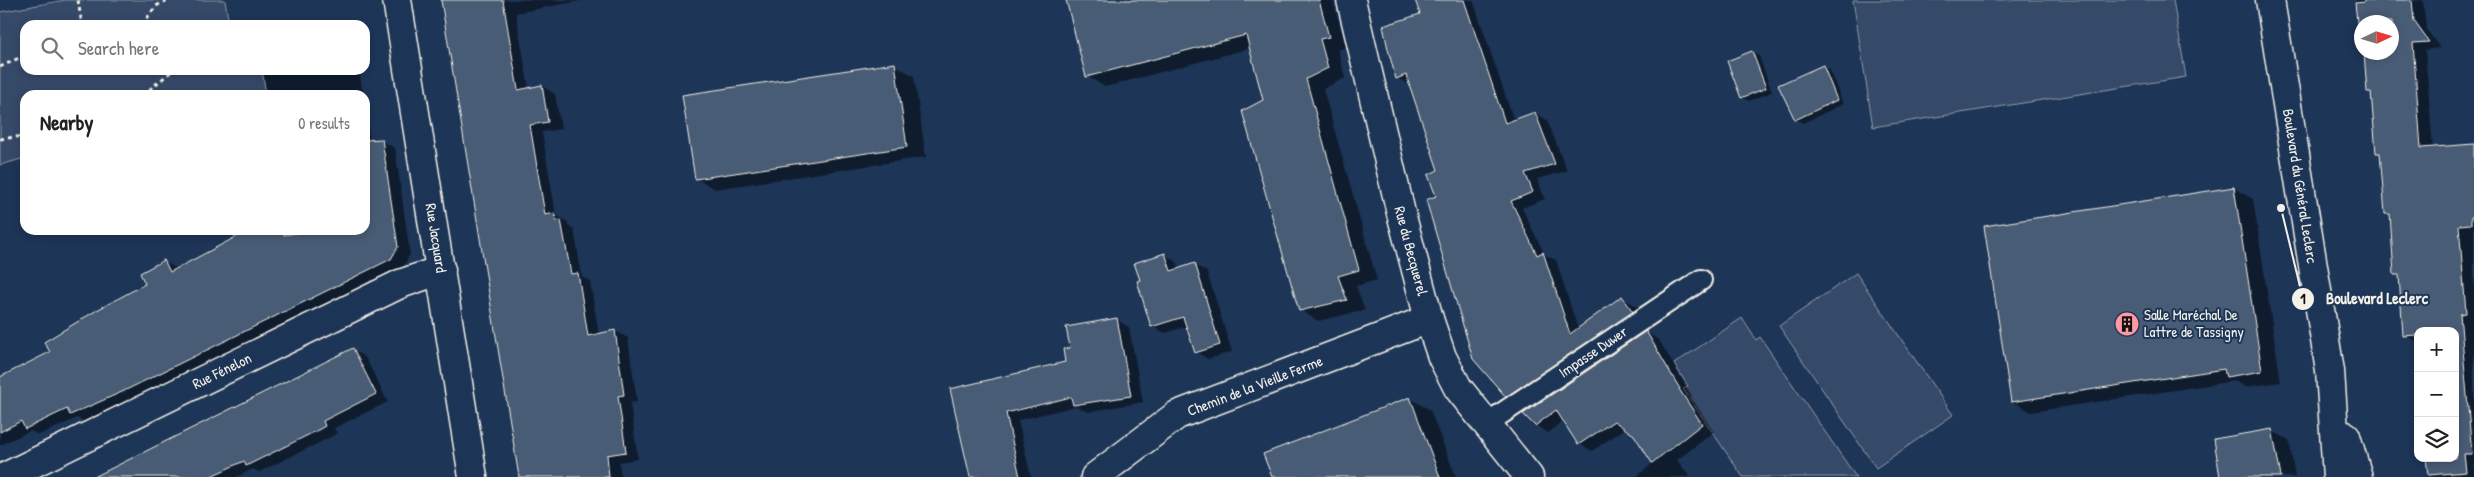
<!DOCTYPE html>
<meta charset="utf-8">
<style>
body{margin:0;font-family:"Patrick Hand",sans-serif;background:#f6f6f6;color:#222}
.controls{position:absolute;right:15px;bottom:15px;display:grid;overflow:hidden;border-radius:10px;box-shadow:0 2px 8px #0003}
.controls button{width:45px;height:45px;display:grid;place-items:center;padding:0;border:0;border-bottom:1px solid #e0e0e0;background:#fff;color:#222;font:25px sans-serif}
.compass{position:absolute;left:2354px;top:15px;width:45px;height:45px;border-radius:50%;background:#fff;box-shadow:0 2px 8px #0003;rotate:86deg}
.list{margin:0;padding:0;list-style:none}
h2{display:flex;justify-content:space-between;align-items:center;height:65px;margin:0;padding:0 20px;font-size:21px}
h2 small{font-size:16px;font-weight:400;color:#767676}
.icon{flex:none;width:28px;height:28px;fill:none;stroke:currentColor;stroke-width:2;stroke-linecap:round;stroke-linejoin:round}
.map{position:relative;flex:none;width:2474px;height:477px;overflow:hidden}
.search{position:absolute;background:#fff;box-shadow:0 2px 8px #0003;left:20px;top:20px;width:350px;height:55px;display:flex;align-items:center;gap:12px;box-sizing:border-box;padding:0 18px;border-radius:15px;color:#767676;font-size:19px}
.panel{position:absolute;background:#fff;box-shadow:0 2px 8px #0003;left:20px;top:90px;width:350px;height:145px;border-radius:15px}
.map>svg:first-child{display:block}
.green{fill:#354a67;stroke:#949ea8}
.shadow{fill:#0007}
.building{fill:#485b74;stroke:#f4f1e8}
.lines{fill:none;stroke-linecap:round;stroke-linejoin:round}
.service-casing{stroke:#f4f1e8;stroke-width:24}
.minor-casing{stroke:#f4f1e8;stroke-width:31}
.tertiary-casing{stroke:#f4f1e8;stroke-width:31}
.path{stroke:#f4f1e8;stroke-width:3;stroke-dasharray:4 4;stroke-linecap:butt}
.service{stroke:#1d3557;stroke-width:20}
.minor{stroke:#1d3557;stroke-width:28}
.tertiary{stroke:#1d3557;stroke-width:28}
.labels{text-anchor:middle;stroke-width:4;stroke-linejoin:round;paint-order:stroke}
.street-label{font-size:15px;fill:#f4f1e8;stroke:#1d3557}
.poi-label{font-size:15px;fill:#f4f1e8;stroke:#1d3557;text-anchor:start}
.leader{fill:none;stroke:#f4f1e8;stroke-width:2}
.callout-dot{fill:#f4f1e8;stroke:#1d3557;stroke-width:2}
.mark-label{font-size:15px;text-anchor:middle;font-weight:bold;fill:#111}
.callout-label{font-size:16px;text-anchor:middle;font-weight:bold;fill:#f4f1e8;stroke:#1d3557;stroke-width:4;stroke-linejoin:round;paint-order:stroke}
</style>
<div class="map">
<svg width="2474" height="477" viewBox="0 0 2474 477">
<rect width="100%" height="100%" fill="#1d3557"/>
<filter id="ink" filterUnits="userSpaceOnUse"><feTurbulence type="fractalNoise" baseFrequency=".02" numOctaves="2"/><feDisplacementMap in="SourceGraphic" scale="10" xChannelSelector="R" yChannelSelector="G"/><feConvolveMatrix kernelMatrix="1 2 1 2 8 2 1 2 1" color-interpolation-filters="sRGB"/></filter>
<g filter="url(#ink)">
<g class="green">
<path d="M65 0H225L229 25H25V70H237V72L262 70 266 95H25V158L0 165V12Z"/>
<path d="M1853 0H2173L2186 77 1873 127Z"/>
<path d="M1856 273 1953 415 1876 468 1779 326Z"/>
<path d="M1742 318 1756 340 1760 337 1856 477H1743L1683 389 1688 386 1674 364Z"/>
</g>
<g class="shadow">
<path d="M442 0H584L516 13 529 89 542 86 555 94 561 129 542 132 556 215 568 222V226L574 229 582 277 590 281 599 335 615 331 628 338 637 402 630 403 638 459 619 462 621 477H520Z"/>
<path d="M1076 0H1333L1346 47 1338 50 1345 78 1323 89 1377 280 1356 286 1365 310 1318 321 1300 310 1265 101 1251 48 1105 87 1087 76Z"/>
<path d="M1417 0H1473L1514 121 1535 113 1547 120 1567 171 1537 179 1545 199 1522 208 1545 255 1556 260 1578 329 1622 298 1635 305 1644 319 1519 403 1506 396 1437 197 1440 171 1410 85 1397 78 1421 15Z"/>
<path d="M2356 0H2423L2426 29 2440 48 2425 50 2433 148 2474 211V477H2434L2429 474 2455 458V331H2418V342L2404 335 2400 277 2395 274 2391 216 2386 213 2381 154 2377 152 2373 94 2368 91 2392 52V22H2362V32L2359 30Z"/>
<path d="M1752 53 1759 56 1772 92 1749 101 1742 97Z"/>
<path d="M895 65 914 76 926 157 715 189 696 178Z"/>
<path d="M1823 66 1830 70 1843 104 1803 123 1796 120 1779 85Z"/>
<path d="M263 70H359L363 95H267Z"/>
<path d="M365 107 370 143 382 141 395 148 410 254 404 266 137 398 84 421 77 418 39 435 30 431 0 445V378L52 353 147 284 164 262 178 269 243 234 241 230H365Z"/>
<path d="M2234 188 2253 199 2281 382 2246 387 2234 381 2031 412 2012 401Z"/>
<path d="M1165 255 1177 262 1180 270 1195 265 1207 272 1232 352 1208 359 1196 352 1188 326 1165 333 1152 326Z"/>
<path d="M1117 320 1129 327 1143 402 1087 412 1077 406 1018 420 1031 477H1037H972L952 390 1067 363 1071 349Z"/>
<path d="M1646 332 1659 340 1692 396 1691 397 1714 432 1677 460 1690 477H1636L1653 463 1635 435 1626 428 1592 451 1579 444 1564 421 1548 433 1535 425Z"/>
<path d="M353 350 365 357 388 402 334 428 337 433 331 437 259 472 253 469 236 477H95Z"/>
<path d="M1409 398 1430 410 1456 477H1273Z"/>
<path d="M2272 431 2289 440 2295 477H2222Z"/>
</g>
<g class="building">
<path d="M441 0H503L518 90 542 85 548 122 530 125 545 215 555 213 556 221 561 220 571 274 578 273 588 336 615 330 624 395 618 396 626 452 607 455 609 477H519Z"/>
<path d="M1066 0H1319L1329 37 1320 39 1328 68 1306 79 1359 270 1338 276 1347 300 1299 311 1242 111 1263 100 1246 35 1086 77Z"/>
<path d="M1415 0H1464L1505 123 1535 112 1555 164 1525 173 1533 192 1511 201 1537 255 1543 252 1570 334 1622 296 1633 312 1506 397 1473 359 1426 200 1436 196 1428 175 1438 170 1406 75 1396 79 1388 49 1383 26 1420 14Z"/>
<path d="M2364 0H2412L2414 21 2429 42 2413 43 2421 148 2474 144V216L2471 217V224L2459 225 2466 313 2460 314 2472 454H2464L2466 472 2428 475 2426 458H2455V331H2418V350L2417 335 2403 336 2399 275H2394L2390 214H2385L2380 153H2376L2371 92H2367L2364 52H2392V22H2362V31H2358L2355 3 2364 2Z"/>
<path d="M1752 51 1766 88 1741 98 1727 61Z"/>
<path d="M895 63 907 147 695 179 682 95Z"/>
<path d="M1823 65 1837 100 1795 120 1778 85Z"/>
<path d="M382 139 398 247 391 259 124 391 70 415 67 409 25 429 21 421 0 432V377L50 352 44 342 97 310 145 284 140 273 164 260 170 272 249 230H283L284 235 313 230H365V140Z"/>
<path d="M2234 187 2262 371 2226 377 2224 369 2011 402 1984 226Z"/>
<path d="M1165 253 1171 271 1195 263 1220 345 1195 353 1183 317 1151 327 1137 281 1140 280 1134 263Z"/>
<path d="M1117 318 1131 396 1073 405 1071 397 1006 413 1020 477H970L950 389 1065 362 1063 349 1070 348 1066 327Z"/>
<path d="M1646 331 1680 389H1679L1702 424 1652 463 1634 435 1614 421 1578 445 1556 410 1535 426 1523 414Z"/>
<path d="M353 348 376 394 323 421 325 426 318 430 246 466 244 461 209 477H94Z"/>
<path d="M1410 397 1440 477H1272L1263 454Z"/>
<path d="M2272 429 2281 477H2220L2214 439Z"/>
</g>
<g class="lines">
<defs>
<path id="service" d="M1486 424 1701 280"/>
<g id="minor">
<path d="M1351 0 1401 213 1429 319 1442 357 1458 388 1529 477"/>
<path d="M5 477 400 284 441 270"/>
<path d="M1095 477 1177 415 1429 319"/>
</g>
<g id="tertiary">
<path d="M397 0 473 477"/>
<path d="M2270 0 2330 371 2337 477"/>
<path d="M2346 436 2358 477"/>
</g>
</defs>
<use href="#service" class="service-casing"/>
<use href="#minor" class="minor-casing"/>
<use href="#tertiary" class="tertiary-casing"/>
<g class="path">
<path d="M78 0 82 25"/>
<path d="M142 25 156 6 168 0"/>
<path d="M0 67 25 55"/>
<path d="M143 95 173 70"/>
<path d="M0 139 25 136"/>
</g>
<use href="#service" class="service"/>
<use href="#minor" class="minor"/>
<use href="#tertiary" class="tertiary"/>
</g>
</g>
<defs>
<symbol id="building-disc" viewBox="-11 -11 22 22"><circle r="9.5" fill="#ff9aa2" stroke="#1d3557"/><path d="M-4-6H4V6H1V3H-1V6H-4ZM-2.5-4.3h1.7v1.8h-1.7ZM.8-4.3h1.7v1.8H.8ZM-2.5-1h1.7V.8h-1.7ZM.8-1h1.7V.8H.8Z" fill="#111"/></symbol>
</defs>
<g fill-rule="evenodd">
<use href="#building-disc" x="2113" y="310" width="28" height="28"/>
</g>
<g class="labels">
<g class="street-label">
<text transform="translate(2300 186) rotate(81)" y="5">Boulevard du Général Leclerc</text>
<text transform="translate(436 238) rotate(81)" y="5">Rue Jacquard</text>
<text transform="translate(1411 251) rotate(75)" y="5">Rue du Becquerel</text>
<text transform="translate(1593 352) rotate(-34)" y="5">Impasse Duwer</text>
<text transform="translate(222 371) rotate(-26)" y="5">Rue Fénelon</text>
<text transform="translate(1255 386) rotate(-21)" y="5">Chemin de la Vieille Ferme</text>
</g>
<g class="poi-label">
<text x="2144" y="320">Salle Maréchal De<tspan x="2144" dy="17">Lattre de Tassigny</tspan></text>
</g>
</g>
<path class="leader" d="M2281 208L2303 299"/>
<g class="callout-dot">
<circle cx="2281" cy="208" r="5"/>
<circle cx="2303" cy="299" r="12"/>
</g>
<g class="mark-label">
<text x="2303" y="304">1</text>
</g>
<g class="callout-label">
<text x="2377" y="304">Boulevard Leclerc</text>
</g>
</svg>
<div class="controls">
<button>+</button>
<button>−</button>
<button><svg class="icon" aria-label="layers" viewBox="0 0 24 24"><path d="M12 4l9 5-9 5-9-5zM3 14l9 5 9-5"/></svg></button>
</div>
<svg class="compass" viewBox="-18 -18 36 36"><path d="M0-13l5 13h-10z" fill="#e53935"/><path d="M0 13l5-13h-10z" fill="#767676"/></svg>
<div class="search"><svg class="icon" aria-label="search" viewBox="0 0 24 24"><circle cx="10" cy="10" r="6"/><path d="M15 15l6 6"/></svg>Search here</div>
<section class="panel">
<h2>Nearby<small>0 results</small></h2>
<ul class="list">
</ul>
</section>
</div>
